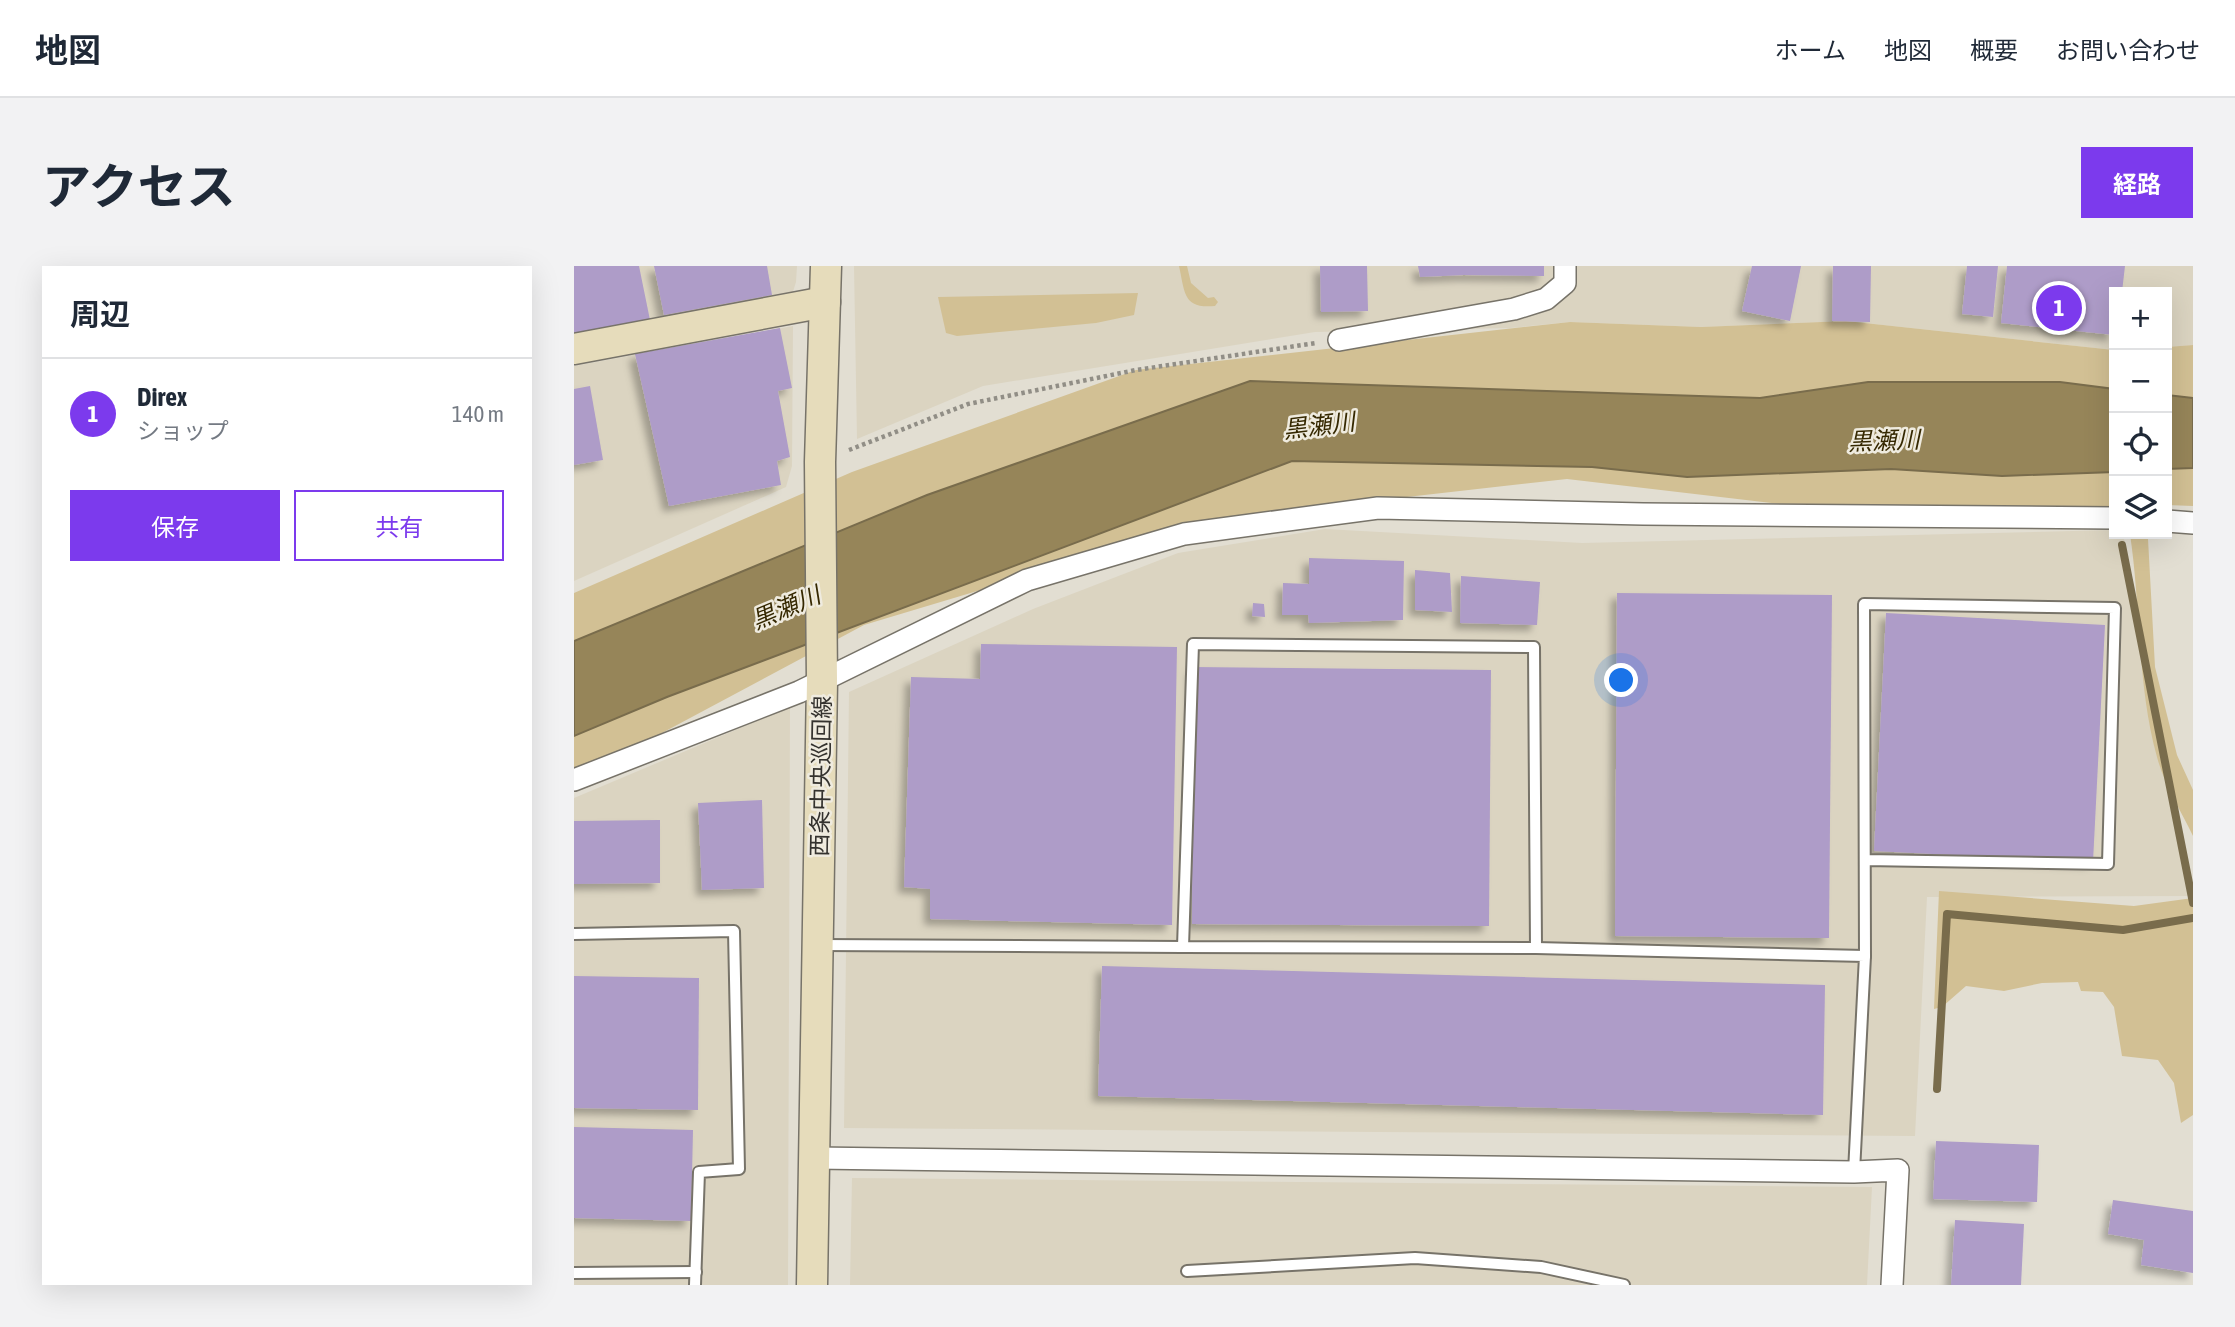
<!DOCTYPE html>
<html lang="ja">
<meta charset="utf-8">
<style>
body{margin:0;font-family:"Asap Condensed","Noto Sans JP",sans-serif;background:#f2f2f3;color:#1f2937}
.controls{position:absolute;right:21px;top:21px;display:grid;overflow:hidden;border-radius:0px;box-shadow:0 7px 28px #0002}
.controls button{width:63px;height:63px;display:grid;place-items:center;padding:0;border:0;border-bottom:2px solid #e0e1e3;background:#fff;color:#1f2937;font:35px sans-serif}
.you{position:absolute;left:1048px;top:415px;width:24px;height:24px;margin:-18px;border:5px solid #fff;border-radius:50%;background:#1a73e8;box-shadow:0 0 0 10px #1a73e833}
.badge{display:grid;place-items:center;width:46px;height:46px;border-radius:50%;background:#7c3aed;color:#fff;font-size:23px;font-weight:700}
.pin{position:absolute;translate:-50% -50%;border:4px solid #fff;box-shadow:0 2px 7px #0006}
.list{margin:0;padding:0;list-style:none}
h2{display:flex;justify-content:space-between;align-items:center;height:91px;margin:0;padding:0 28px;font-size:30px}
h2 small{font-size:23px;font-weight:400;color:#747a83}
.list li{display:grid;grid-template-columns:46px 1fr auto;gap:21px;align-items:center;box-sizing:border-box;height:112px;padding:0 28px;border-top:2px solid #e0e1e3}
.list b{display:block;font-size:26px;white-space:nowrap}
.list p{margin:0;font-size:23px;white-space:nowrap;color:#747a83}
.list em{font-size:23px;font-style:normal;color:#747a83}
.actions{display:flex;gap:14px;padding:21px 28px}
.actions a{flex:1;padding:16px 0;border:2px solid #7c3aed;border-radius:0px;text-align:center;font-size:24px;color:#7c3aed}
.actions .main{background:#7c3aed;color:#fff}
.icon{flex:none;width:38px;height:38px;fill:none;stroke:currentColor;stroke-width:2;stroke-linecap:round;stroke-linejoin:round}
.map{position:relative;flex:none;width:1619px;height:1019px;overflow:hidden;border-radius:0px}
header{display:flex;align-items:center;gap:42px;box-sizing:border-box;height:98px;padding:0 35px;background:#fff;border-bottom:2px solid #e0e1e3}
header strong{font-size:33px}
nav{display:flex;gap:38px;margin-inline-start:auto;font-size:24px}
.intro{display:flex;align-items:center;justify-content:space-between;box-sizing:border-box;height:168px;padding:0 42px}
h1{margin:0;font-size:49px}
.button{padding:18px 32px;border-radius:0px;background:#7c3aed;color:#fff;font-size:24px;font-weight:700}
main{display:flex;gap:42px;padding:0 42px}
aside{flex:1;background:#fff;border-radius:0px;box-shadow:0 7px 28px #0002}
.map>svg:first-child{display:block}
.built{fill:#dbd4c1}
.green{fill:#d2c094}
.water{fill:#968559;stroke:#796c4c;stroke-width:2}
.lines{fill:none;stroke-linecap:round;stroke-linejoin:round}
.stream{stroke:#796c4c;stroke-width:8}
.building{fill:#ae9cc8;filter:url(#shadow)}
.lane-casing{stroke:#777369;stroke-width:14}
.street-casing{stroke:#777369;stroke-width:24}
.secondary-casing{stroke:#777369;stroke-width:33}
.path{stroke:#918e86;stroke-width:4.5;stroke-dasharray:3.5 3.5;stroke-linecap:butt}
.lane{stroke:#fff;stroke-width:10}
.street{stroke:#fff;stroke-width:21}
.secondary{stroke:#e6dcbb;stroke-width:30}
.labels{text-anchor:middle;stroke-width:5;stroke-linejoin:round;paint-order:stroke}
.street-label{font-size:23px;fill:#34322e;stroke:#efebdf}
.water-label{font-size:24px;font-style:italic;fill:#352801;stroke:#efebdf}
</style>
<header>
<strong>地図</strong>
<nav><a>ホーム</a><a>地図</a><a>概要</a><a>お問い合わせ</a></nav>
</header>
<div class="intro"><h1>アクセス</h1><a class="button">経路</a></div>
<main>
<aside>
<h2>周辺<small></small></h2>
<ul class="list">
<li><span class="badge">1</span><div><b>Direx</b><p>ショップ</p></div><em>140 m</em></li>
</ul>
<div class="actions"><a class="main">保存</a><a>共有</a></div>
</aside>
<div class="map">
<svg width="1619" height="1019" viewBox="0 0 1619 1019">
<defs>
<filter id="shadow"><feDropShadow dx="-6" dy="6" stdDeviation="3.5" flood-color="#0004"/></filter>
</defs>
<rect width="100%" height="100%" fill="#e2ded2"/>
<g class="built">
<path d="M0 0H223L222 16 218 29 0 69Z"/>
<path d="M280 0H1619V79L1593 81V26H1540V84L1272 55 1127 61 996 56 936 62 741 66 409 120 283 173Z"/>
<path d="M219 60 218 200 212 221 0 315V100Z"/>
<path d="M751 263 1008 277 1540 264V268H1549L1619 630 1353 631 1341 870 270 862 275 426 459 343 604 287Z"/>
<path d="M216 441 214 1019H0V532Z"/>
<path d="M278 912 1298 921 1293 1019H276Z"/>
</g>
<g class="green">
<path d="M605 0H613L617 17 634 32 640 31 644 36 641 40C609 43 611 27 605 0Z"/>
<path d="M564 27 560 49 522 57 383 70 372 67 364 31Z"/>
<path d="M1272 55 1540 84V241L1317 251 993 213 647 252 290 359 0 514V327L278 206 562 104 996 56 1127 61Z"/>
<path d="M1619 79V240L1593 239V81Z"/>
<path d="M1556 268H1581L1574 273 1581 401 1603 489 1619 524V570C1607 545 1590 518 1583 491 1563 418 1567 342 1556 268Z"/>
<path d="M1365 625 1560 640 1619 632V849L1607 857 1600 817 1584 794 1548 790 1540 741 1529 726 1507 725 1504 716 1468 717 1430 725 1392 720 1368 741 1360 743Z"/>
</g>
<g class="water">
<path d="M676 115 1186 132 1294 116H1486L1540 123V206L1428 210 1317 203 1113 211 1018 201 718 195 93 431 0 470V375L353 229Z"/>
<path d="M1593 129 1619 132V202L1593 203Z"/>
</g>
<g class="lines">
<g class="stream">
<path d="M1548 279 1619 637"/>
<path d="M1363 823 1373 648 1549 664 1619 652"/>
</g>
</g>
<g class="building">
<path d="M0 0H65L76 54 0 69Z"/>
<path d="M80 0H193L198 29 90 49Z"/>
<path d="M746 0H793L794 45 747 46Z"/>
<path d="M844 0H970V10L890 9 846 11Z"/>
<path d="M1178 0H1227L1216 55 1168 45Z"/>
<path d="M1259 0H1297L1296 56 1258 55Z"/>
<path d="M1393 0H1424L1419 51 1388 48Z"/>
<path d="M1433 0H1551L1548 26H1540V69L1427 57Z"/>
<path d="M206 62 218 122 204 125 216 191 203 195 207 219 95 240 61 88Z"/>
<path d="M16 120 29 194 0 199V123Z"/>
<path d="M735 292 830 295 829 354 735 357 734 349H708L709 317 735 318Z"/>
<path d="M841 304 876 307 878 346 841 344Z"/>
<path d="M887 310 966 316 963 359 886 357Z"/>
<path d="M1043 327 1258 329 1255 672 1041 670Z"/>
<path d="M679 337 690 338 691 351 678 350Z"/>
<path d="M1312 347 1531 359 1519 596 1300 585Z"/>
<path d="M407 378 603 381 598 659 356 653V623L330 621 337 411 406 413Z"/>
<path d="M619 401 917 404 915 660 618 658Z"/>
<path d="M188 534 190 622 128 624 124 537Z"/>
<path d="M86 554V617L0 618V555Z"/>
<path d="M528 700 1251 719 1249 849 524 830Z"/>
<path d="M0 710 125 712 124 844 0 842Z"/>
<path d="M0 861 119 864 117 955 0 952Z"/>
<path d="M1362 875 1465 879 1463 936 1359 933Z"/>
<path d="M1539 934 1619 945V1007L1567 999 1570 974 1534 968Z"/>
<path d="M1381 954 1450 958 1447 1019H1377Z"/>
</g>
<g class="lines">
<defs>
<g id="lane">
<path d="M1291 594 1534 598 1541 342 1290 338 1291 690"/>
<path d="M0 668 160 665 165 903 125 906 121 1019"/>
<path d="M245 679 609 681 619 378 960 381 962 682 609 681"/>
<path d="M962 682 1291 690 1280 906"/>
<path d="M613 1005 841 992 967 1001 1050 1019"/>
<path d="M0 1007 122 1006"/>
</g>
<g id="street">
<path d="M765 74 940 43 972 33 991 17V0"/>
<path d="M1593 255 1619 257"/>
<path d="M0 514 225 426 453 314 610 268 804 242 1069 248 1540 252"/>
<path d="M241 892 1280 906 1324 904 1318 1019"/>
</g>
<g id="secondary">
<path d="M0 83 251 36"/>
<path d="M238 1019 248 415 246 196 252 0"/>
</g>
</defs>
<use href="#lane" class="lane-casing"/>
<use href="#street" class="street-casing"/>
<use href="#secondary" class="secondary-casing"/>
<path class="path" d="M275 184 394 138 562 104 742 77"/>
<use href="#lane" class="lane"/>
<use href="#street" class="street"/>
<use href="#secondary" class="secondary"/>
</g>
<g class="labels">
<g class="street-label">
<text transform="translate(247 510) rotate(-89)" y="8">西条中央巡回線</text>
</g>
<g class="water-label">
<text transform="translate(745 160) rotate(-7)" y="8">黒瀬川</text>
<text transform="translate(1310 175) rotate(-2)" y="8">黒瀬川</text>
<text transform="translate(212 342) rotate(-23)" y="8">黒瀬川</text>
</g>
</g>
</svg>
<div class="controls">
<button>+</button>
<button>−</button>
<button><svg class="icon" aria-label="locate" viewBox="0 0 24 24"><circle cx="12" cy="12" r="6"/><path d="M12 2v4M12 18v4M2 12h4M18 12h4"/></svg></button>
<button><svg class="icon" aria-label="layers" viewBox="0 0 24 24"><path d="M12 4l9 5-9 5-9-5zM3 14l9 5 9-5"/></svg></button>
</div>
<div class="you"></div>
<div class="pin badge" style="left:1485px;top:42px">1</div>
</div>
</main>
